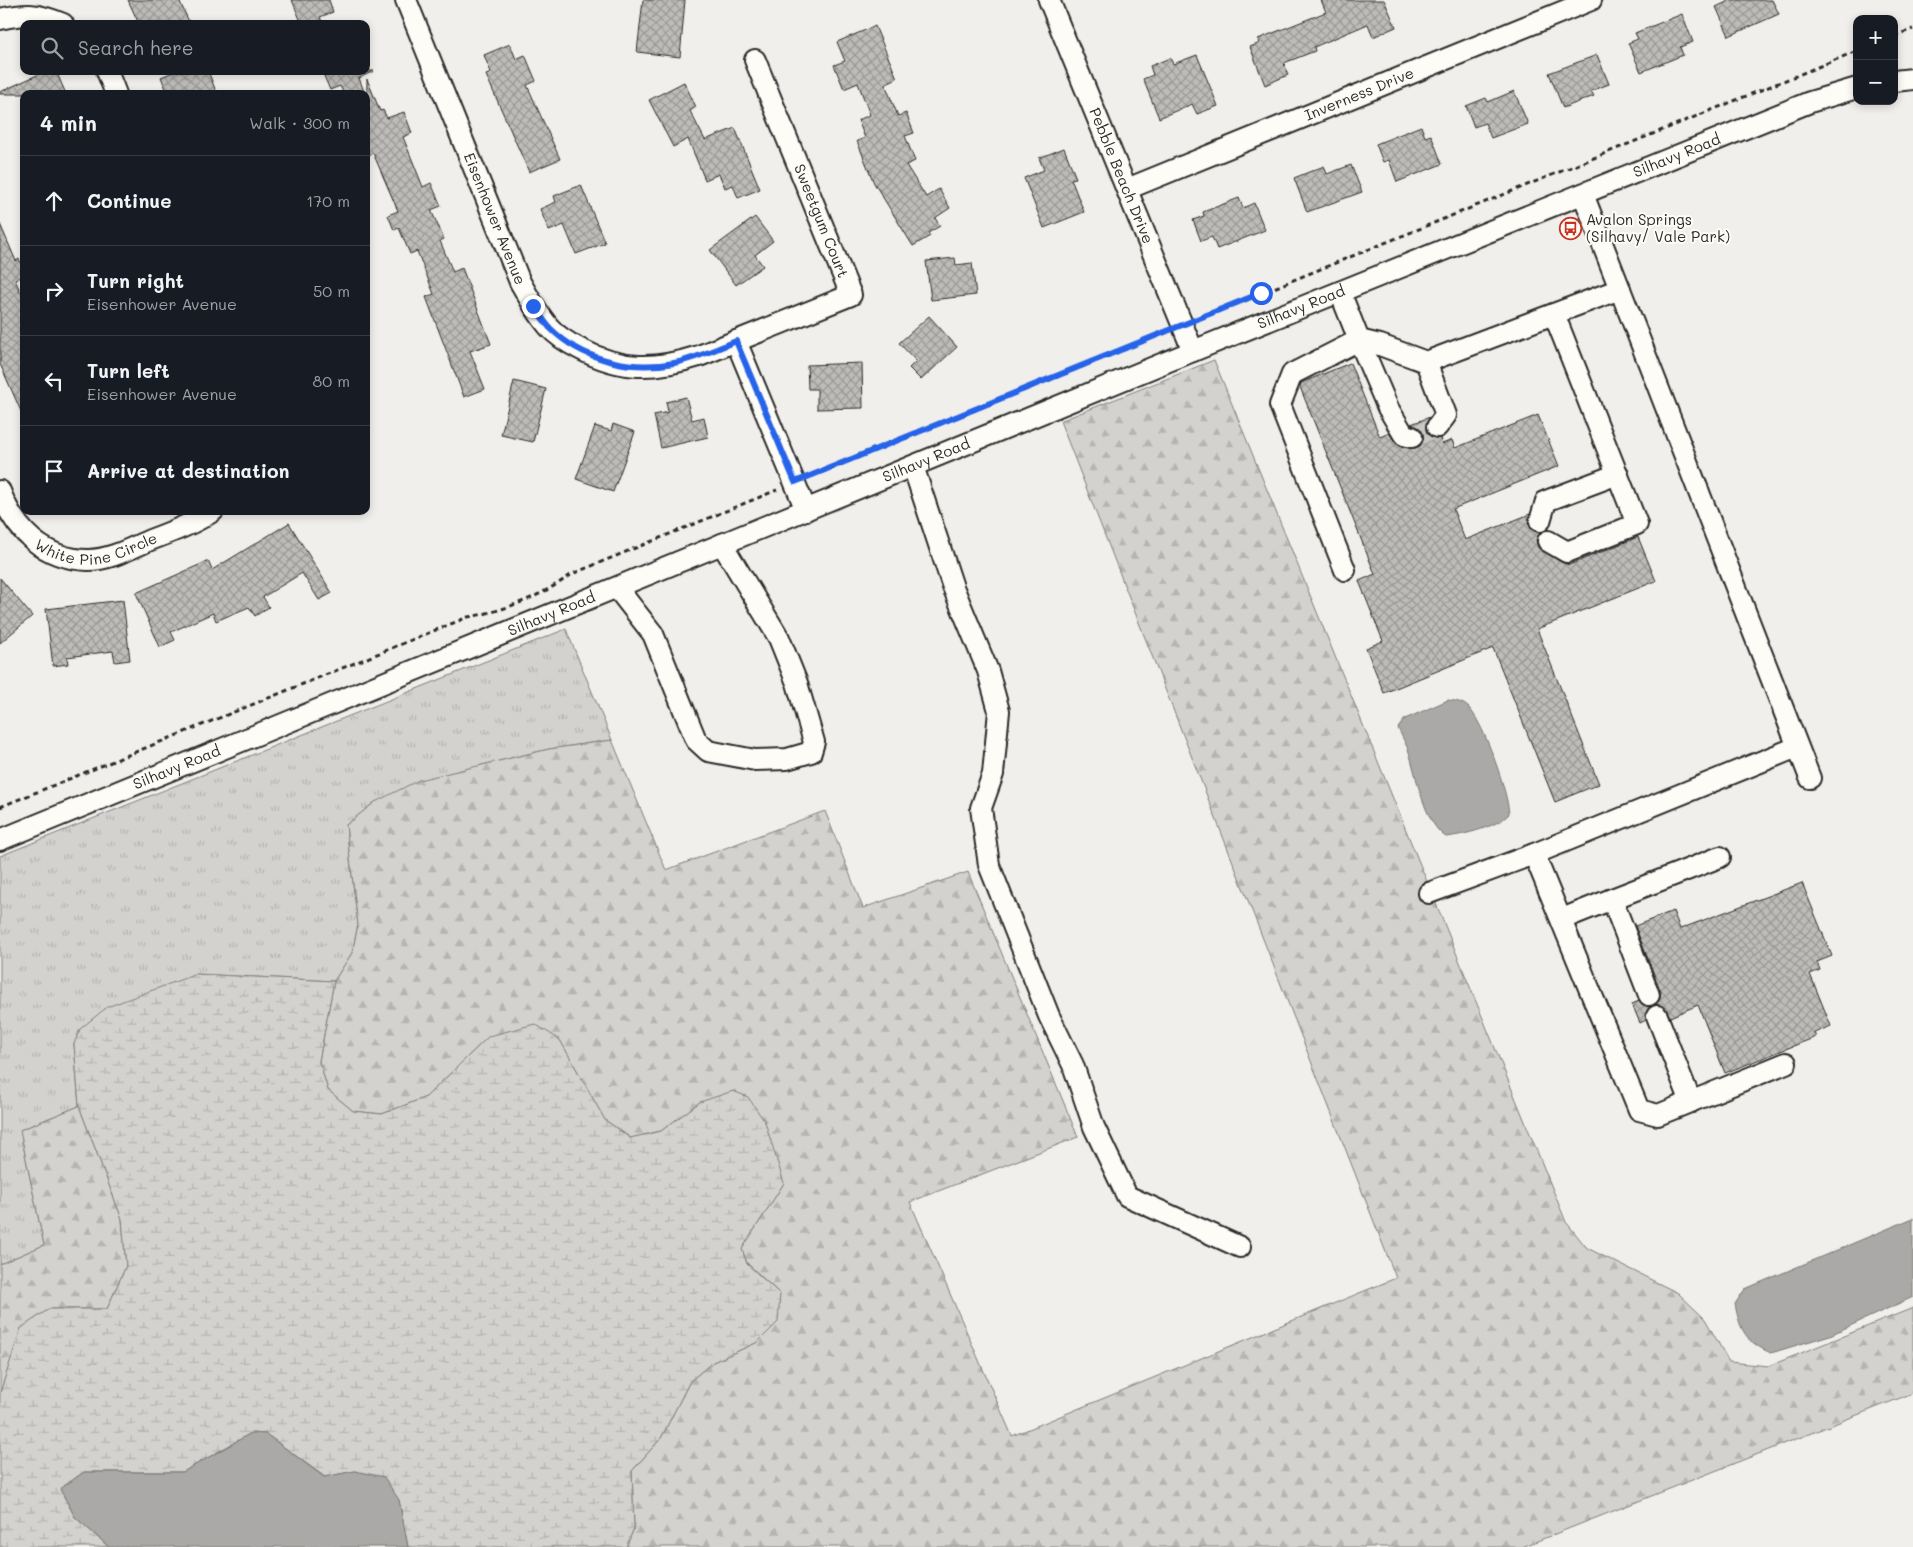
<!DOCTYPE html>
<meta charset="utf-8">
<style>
body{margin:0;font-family:Mali,sans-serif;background:#242831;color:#f1f3f6}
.controls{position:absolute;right:15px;top:15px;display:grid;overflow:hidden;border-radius:10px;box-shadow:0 2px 8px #0003}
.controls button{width:45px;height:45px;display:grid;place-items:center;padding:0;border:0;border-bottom:1px solid #363941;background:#171b24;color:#f1f3f6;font:25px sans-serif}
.stop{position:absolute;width:15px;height:15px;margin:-11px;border:4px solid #2563eb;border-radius:50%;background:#fff}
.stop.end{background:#2563eb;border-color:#fff;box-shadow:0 1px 5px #0008}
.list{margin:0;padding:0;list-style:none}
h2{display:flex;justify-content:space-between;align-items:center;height:65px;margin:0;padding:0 20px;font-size:21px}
h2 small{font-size:16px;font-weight:400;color:#9ea1a6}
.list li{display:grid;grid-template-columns:32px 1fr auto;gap:15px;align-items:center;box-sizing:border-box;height:90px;padding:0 20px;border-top:1px solid #363941}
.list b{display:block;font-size:19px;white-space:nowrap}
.list p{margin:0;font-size:16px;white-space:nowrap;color:#9ea1a6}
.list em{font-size:16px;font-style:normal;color:#9ea1a6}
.icon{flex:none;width:28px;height:28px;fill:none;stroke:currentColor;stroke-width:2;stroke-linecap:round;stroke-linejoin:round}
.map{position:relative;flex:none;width:1913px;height:1547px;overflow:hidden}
.search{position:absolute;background:#171b24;box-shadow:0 2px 8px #0003;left:20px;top:20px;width:350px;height:55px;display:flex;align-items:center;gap:12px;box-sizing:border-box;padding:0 18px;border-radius:10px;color:#9ea1a6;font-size:19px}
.panel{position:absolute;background:#171b24;box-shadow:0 2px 8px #0003;left:20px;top:90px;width:350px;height:425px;border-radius:10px}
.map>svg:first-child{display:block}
.grass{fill:url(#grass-tufts);stroke:#7f7e7d}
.forest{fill:url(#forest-firs);stroke:#7f7e7d}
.wetland{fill:url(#wetland-marsh);stroke:#7f7e7d}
.water{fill:#aaa9a7;stroke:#777775}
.building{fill:url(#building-cross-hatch);stroke:#2b2b2b}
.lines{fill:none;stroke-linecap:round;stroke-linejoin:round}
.minor-tunnel{stroke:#c9c8c5;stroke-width:20;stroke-dasharray:20 10;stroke-linecap:butt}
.minor-casing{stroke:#2b2b2b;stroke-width:24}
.path{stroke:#2b2b2b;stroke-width:3;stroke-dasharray:5 4;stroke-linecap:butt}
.minor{stroke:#fdfcf7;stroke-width:20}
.route{stroke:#2563eb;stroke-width:6}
.labels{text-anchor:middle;stroke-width:4;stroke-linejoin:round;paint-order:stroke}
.street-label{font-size:15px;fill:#2b2b2b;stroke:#fdfcf7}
.poi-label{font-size:15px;fill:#2b2b2b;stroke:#fdfcf7;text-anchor:start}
</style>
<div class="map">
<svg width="1913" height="1547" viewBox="0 0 1913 1547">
<defs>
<pattern id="grass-tufts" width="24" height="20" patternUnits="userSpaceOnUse" patternTransform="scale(1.25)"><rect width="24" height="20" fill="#d3d2cf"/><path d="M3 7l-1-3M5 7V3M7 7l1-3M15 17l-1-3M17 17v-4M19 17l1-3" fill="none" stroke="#b5b4b2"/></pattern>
<pattern id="forest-firs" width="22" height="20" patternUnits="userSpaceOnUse" patternTransform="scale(1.25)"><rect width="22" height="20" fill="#d3d2cf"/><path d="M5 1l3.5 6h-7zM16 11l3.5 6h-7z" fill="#b5b4b2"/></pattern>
<pattern id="wetland-marsh" width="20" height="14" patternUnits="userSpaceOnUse" patternTransform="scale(1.25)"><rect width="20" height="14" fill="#d3d2cf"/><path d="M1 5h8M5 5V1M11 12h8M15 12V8" fill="none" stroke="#b5b4b2"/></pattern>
<pattern id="building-cross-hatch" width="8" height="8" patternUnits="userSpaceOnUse" patternTransform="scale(1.25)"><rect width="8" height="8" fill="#bdbcb8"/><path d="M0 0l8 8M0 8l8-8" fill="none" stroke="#9a9996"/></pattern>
</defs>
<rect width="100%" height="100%" fill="#f0efeb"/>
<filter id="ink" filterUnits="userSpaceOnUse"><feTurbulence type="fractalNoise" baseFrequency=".02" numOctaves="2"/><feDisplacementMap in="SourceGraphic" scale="10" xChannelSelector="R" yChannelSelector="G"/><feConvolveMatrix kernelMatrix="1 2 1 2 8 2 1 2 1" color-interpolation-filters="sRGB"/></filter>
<g filter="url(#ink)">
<path class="grass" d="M566 629 612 740 549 749 482 765 375 802 346 825 358 925 352 953 334 981 196 974 74 1044 79 1106 20 1130 44 1245 0 1264V856Z"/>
<g class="forest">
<path d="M1214 360 1566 1222 1587 1248 1678 1293 1705 1319 1729 1362 1769 1366 1913 1308V1393L1522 1547H626L634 1528 632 1471 661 1438 690 1381 713 1362 758 1342 780 1294 747 1263 742 1249 784 1183 700 1102 661 1131 631 1138 605 1120 560 1040 489 1036 426 1097 382 1114 353 1111 328 1090 319 1061 334 981 352 953 358 925 346 825 375 802 419 780 549 749 612 740 666 870 825 811 863 908 968 872 1078 1137 910 1202 1012 1436 1396 1278 1060 421Z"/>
<path d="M79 1106 122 1219 126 1266 107 1309H49L22 1328 0 1393V1264L44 1245 20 1130Z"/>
</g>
<path class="wetland" d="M196 974 334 981 319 1061 328 1090 353 1111 382 1114 426 1097 489 1036 535 1024 560 1040 605 1120 630 1138 661 1131 700 1102 733 1091 748 1097 765 1122 784 1183 742 1249 747 1264 780 1294 778 1322 758 1342 713 1362 690 1381 661 1438 632 1471 634 1528 626 1547H408L399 1500 355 1471 325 1477 266 1434 251 1433 183 1472H84L60 1489 75 1517 109 1547H0V1393L21 1328 49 1309H107L126 1266 122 1219 79 1106 74 1044 80 1029 107 1007Z"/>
<g class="water">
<path d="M1448 700C1456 701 1463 702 1469 708 1484 724 1508 792 1509 814 1497 827 1464 835 1446 837 1424 824 1416 773 1408 749 1405 742 1401 735 1398 728L1405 719Z"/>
<path d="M1913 1218V1297L1830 1335 1771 1353C1746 1342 1740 1331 1735 1304L1745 1289Z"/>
<path d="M251 1433 266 1434 324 1477 355 1471 384 1477 399 1500 408 1547H109L75 1517 60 1489 84 1472H183Z"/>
</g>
<g class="building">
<path d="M128 0H179L190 24H139Z"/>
<path d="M292 0H329L333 12 320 17 323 24H302Z"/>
<path d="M643 0H685L680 57 637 52Z"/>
<path d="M1321 0H1384L1396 27 1373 37 1368 24 1314 47 1315 51 1284 63 1288 75 1265 85 1250 47 1260 43 1258 39 1326 12Z"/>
<path d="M1731 0H1772L1779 14 1729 36 1716 7Z"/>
<path d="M1682 14 1693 42 1680 47 1683 55 1641 72 1628 43 1638 39 1635 33Z"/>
<path d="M875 26 897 78 885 84 898 116 906 113 914 133 905 136 915 161 906 165 926 197 939 189 950 208 935 218 940 226 928 233 930 236 913 246 874 183 857 141 865 138 858 120 870 115 858 83 844 89 834 65 845 61 837 42Z"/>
<path d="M510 44 516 59 525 55 536 81 527 85 560 159 529 172 486 75 491 73 484 55Z"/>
<path d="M1197 55 1218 106 1197 114 1192 104 1159 118 1143 79 1153 75 1150 66 1170 58 1173 64Z"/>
<path d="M1597 55 1609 84 1591 91 1594 96 1563 108 1549 73Z"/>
<path d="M46 71H56L66 94H0V92Z"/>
<path d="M176 71H208L217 94H168L161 77Z"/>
<path d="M334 71H374L359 78 365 94H344L340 86 330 90 324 76Z"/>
<path d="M367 79 380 111 383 110 387 118 404 112 412 133 403 137 423 187 431 183 441 206 431 210 444 239 440 241 453 272 462 268 491 344 470 351 485 389 464 397 426 297 434 294 417 251 410 254 399 228 394 230 388 215 398 211 373 153 366 156Z"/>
<path d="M684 82 696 107 690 111 705 140 735 128 760 189 738 198 733 185 725 188 719 174 705 180 688 139 673 147 649 100Z"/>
<path d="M1514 91 1528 124 1491 138 1485 123 1474 127 1466 106 1486 98 1488 102Z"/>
<path d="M1421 126 1425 137 1431 135 1442 164 1397 182 1389 160 1383 162 1376 144Z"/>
<path d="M1064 148 1076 178 1071 179 1084 212 1044 228 1024 178 1044 170 1039 158Z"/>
<path d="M1351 165 1362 192 1307 212 1294 178 1324 166 1327 174Z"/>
<path d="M581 185 605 243 576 254 564 225 549 231 540 209 556 202 554 196Z"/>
<path d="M1239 198 1243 208 1254 203 1265 230 1217 249 1212 237 1201 241 1193 220 1204 216 1203 212Z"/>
<path d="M755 217 773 241 755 255 763 266 736 285 710 250Z"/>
<path d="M0 224 16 261 19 259 24 269V276L15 280 24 299V418L0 364Z"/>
<path d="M955 258 956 265 972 263 976 295 931 300 926 261Z"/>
<path d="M929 316 957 347 921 380 909 368 916 361 899 343Z"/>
<path d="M862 363 863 408 817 409V389H808L807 365Z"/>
<path d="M1350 363 1380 437 1389 433 1397 444 1401 447 1415 448 1420 446 1424 439 1423 433 1420 428 1411 424 1430 417 1425 426 1426 432 1430 436 1440 438 1442 444 1452 440 1455 448 1538 415 1559 466 1453 509 1465 540 1530 514 1528 523 1531 529 1540 533 1536 540 1538 547 1561 562 1569 565 1638 537 1656 581 1537 629 1599 784 1555 802 1493 648 1384 693 1366 648 1383 641 1359 581 1375 574 1300 387 1301 383Z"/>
<path d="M514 381 546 389 533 442 501 435Z"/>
<path d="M686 397 692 420 704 417 708 437 661 448 654 415 668 412 666 402Z"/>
<path d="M613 424 635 432 613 492 576 479 595 426 611 431Z"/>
<path d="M289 523 332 593 319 600 302 573 263 597 269 607 255 616 249 607 216 621 213 613 171 632 175 640 160 647 136 593 208 561 212 570Z"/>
<path d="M0 578 32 616 0 643Z"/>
<path d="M123 600 130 660 115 662 113 651 67 657 68 664 53 666 46 609Z"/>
<path d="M1802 883 1832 956 1817 962 1820 970 1810 974 1831 1026 1814 1033 1816 1037 1725 1073 1698 1005 1670 1017 1665 1007 1655 1005 1658 1002 1661 992 1635 926 1673 911 1680 929Z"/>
<path d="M1639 1001 1642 1004 1651 1006 1645 1014 1646 1020 1640 1023 1632 1004Z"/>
</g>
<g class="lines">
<path class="minor-tunnel" d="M1412 437 1437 427"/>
<defs>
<g id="minor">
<path id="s1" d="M406 0 520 282C529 298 537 313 549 327 557 336 570 344 580 349 622 371 655 370 699 356L851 295 755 60"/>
<path id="s2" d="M1049 0 1193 351"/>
<path d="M0 19C27 13 38 13 63 24"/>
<path d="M107 71 116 94"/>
<path d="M1894 81 1913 79"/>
<path id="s3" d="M1127 189 1591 0"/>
<path d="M1583 194 1810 778"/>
<path d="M1340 292 1359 340 1380 345 1426 362 1620 289"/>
<path d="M736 341 806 510"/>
<path d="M1426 362 1446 415 1437 427"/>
<path d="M913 466 953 587 988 671 999 711 993 774 981 808 989 865 1049 1016 1073 1065 1094 1127 1127 1196 1240 1247"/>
<path id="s4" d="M0 491C15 531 44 559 88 560 110 560 131 548 150 540 172 532 193 524 213 511"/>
<path d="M1540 521 1546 501 1618 474"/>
<path d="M1548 541 1567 552 1637 524 1554 314"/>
<path d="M1345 570 1280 405 1292 374 1359 340 1388 408 1404 435 1412 437"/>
<path d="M617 588 653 634 696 740 708 751 755 760 787 759 811 752 814 742 797 683 779 638 722 544"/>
<path id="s5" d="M0 840 1193 351 1810 102 1857 88"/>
<path d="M1534 854 1639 1110 1658 1115 1786 1063"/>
<path d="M1429 893 1534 854 1797 747"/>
<path d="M1612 899 1720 857"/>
<path d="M1562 919 1612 899 1649 995"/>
<path d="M1657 1016 1691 1102"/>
</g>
</defs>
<use href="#minor" class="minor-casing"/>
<g class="path">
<path d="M1894 36 1913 29"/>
<path d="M1200 318 1857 51"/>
<path d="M813 475 1166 332"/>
<path d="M0 807 468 617C505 611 542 596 572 574L777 490"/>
</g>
<use href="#minor" class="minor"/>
</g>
</g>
<g class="lines" filter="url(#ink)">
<path class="route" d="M533 306C539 313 544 321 550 328 582 360 630 371 674 363 695 359 716 349 736 341L795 482 1261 293"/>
</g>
<defs>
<symbol id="bus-ring" viewBox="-11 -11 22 22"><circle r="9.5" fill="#fdfcf7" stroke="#c8321e" stroke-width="1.5"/><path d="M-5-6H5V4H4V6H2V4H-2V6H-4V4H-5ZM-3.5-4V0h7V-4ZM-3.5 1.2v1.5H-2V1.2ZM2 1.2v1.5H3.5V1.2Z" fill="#c8321e"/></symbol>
</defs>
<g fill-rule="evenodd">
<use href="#bus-ring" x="1558" y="216" width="25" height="25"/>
</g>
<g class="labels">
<g class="street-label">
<text dy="5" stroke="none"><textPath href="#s3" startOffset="251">Inverness Drive</textPath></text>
<text dy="5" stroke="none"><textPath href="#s5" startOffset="1811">Silhavy Road</textPath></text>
<text dy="5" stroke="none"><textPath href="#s2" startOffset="190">Pebble Beach Drive</textPath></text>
<text dy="5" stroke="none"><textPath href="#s1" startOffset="236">Eisenhower Avenue</textPath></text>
<text transform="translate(821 221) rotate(68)" y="5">Sweetgum Court</text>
<text dy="5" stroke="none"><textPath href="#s5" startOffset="1406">Silhavy Road</textPath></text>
<text dy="5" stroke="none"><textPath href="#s5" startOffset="1001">Silhavy Road</textPath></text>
<text dy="5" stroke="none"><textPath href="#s4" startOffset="128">White Pine Circle</textPath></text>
<text dy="5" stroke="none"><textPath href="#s5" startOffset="596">Silhavy Road</textPath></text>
<text dy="5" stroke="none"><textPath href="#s5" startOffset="191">Silhavy Road</textPath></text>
</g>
<g class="poi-label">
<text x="1586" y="225">Avalon Springs<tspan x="1586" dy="17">(Silhavy/ Vale Park)</tspan></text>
</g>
</g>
</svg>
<div class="controls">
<button>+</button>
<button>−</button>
</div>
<div class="stop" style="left:1261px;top:293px"></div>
<div class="stop end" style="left:533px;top:306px"></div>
<div class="search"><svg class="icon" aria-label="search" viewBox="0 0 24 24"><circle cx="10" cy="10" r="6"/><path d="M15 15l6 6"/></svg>Search here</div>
<section class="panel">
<h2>4 min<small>Walk · 300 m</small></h2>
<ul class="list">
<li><svg class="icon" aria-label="ahead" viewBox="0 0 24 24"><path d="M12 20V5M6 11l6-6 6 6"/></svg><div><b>Continue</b></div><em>170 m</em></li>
<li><svg class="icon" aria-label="right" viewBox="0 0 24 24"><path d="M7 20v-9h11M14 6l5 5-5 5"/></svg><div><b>Turn right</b><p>Eisenhower Avenue</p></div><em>50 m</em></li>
<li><svg class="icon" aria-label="left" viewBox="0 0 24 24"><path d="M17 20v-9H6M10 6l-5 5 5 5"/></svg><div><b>Turn left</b><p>Eisenhower Avenue</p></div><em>80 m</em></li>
<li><svg class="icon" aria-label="arrive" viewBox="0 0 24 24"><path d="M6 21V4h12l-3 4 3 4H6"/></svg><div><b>Arrive at destination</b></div></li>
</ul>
</section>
</div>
